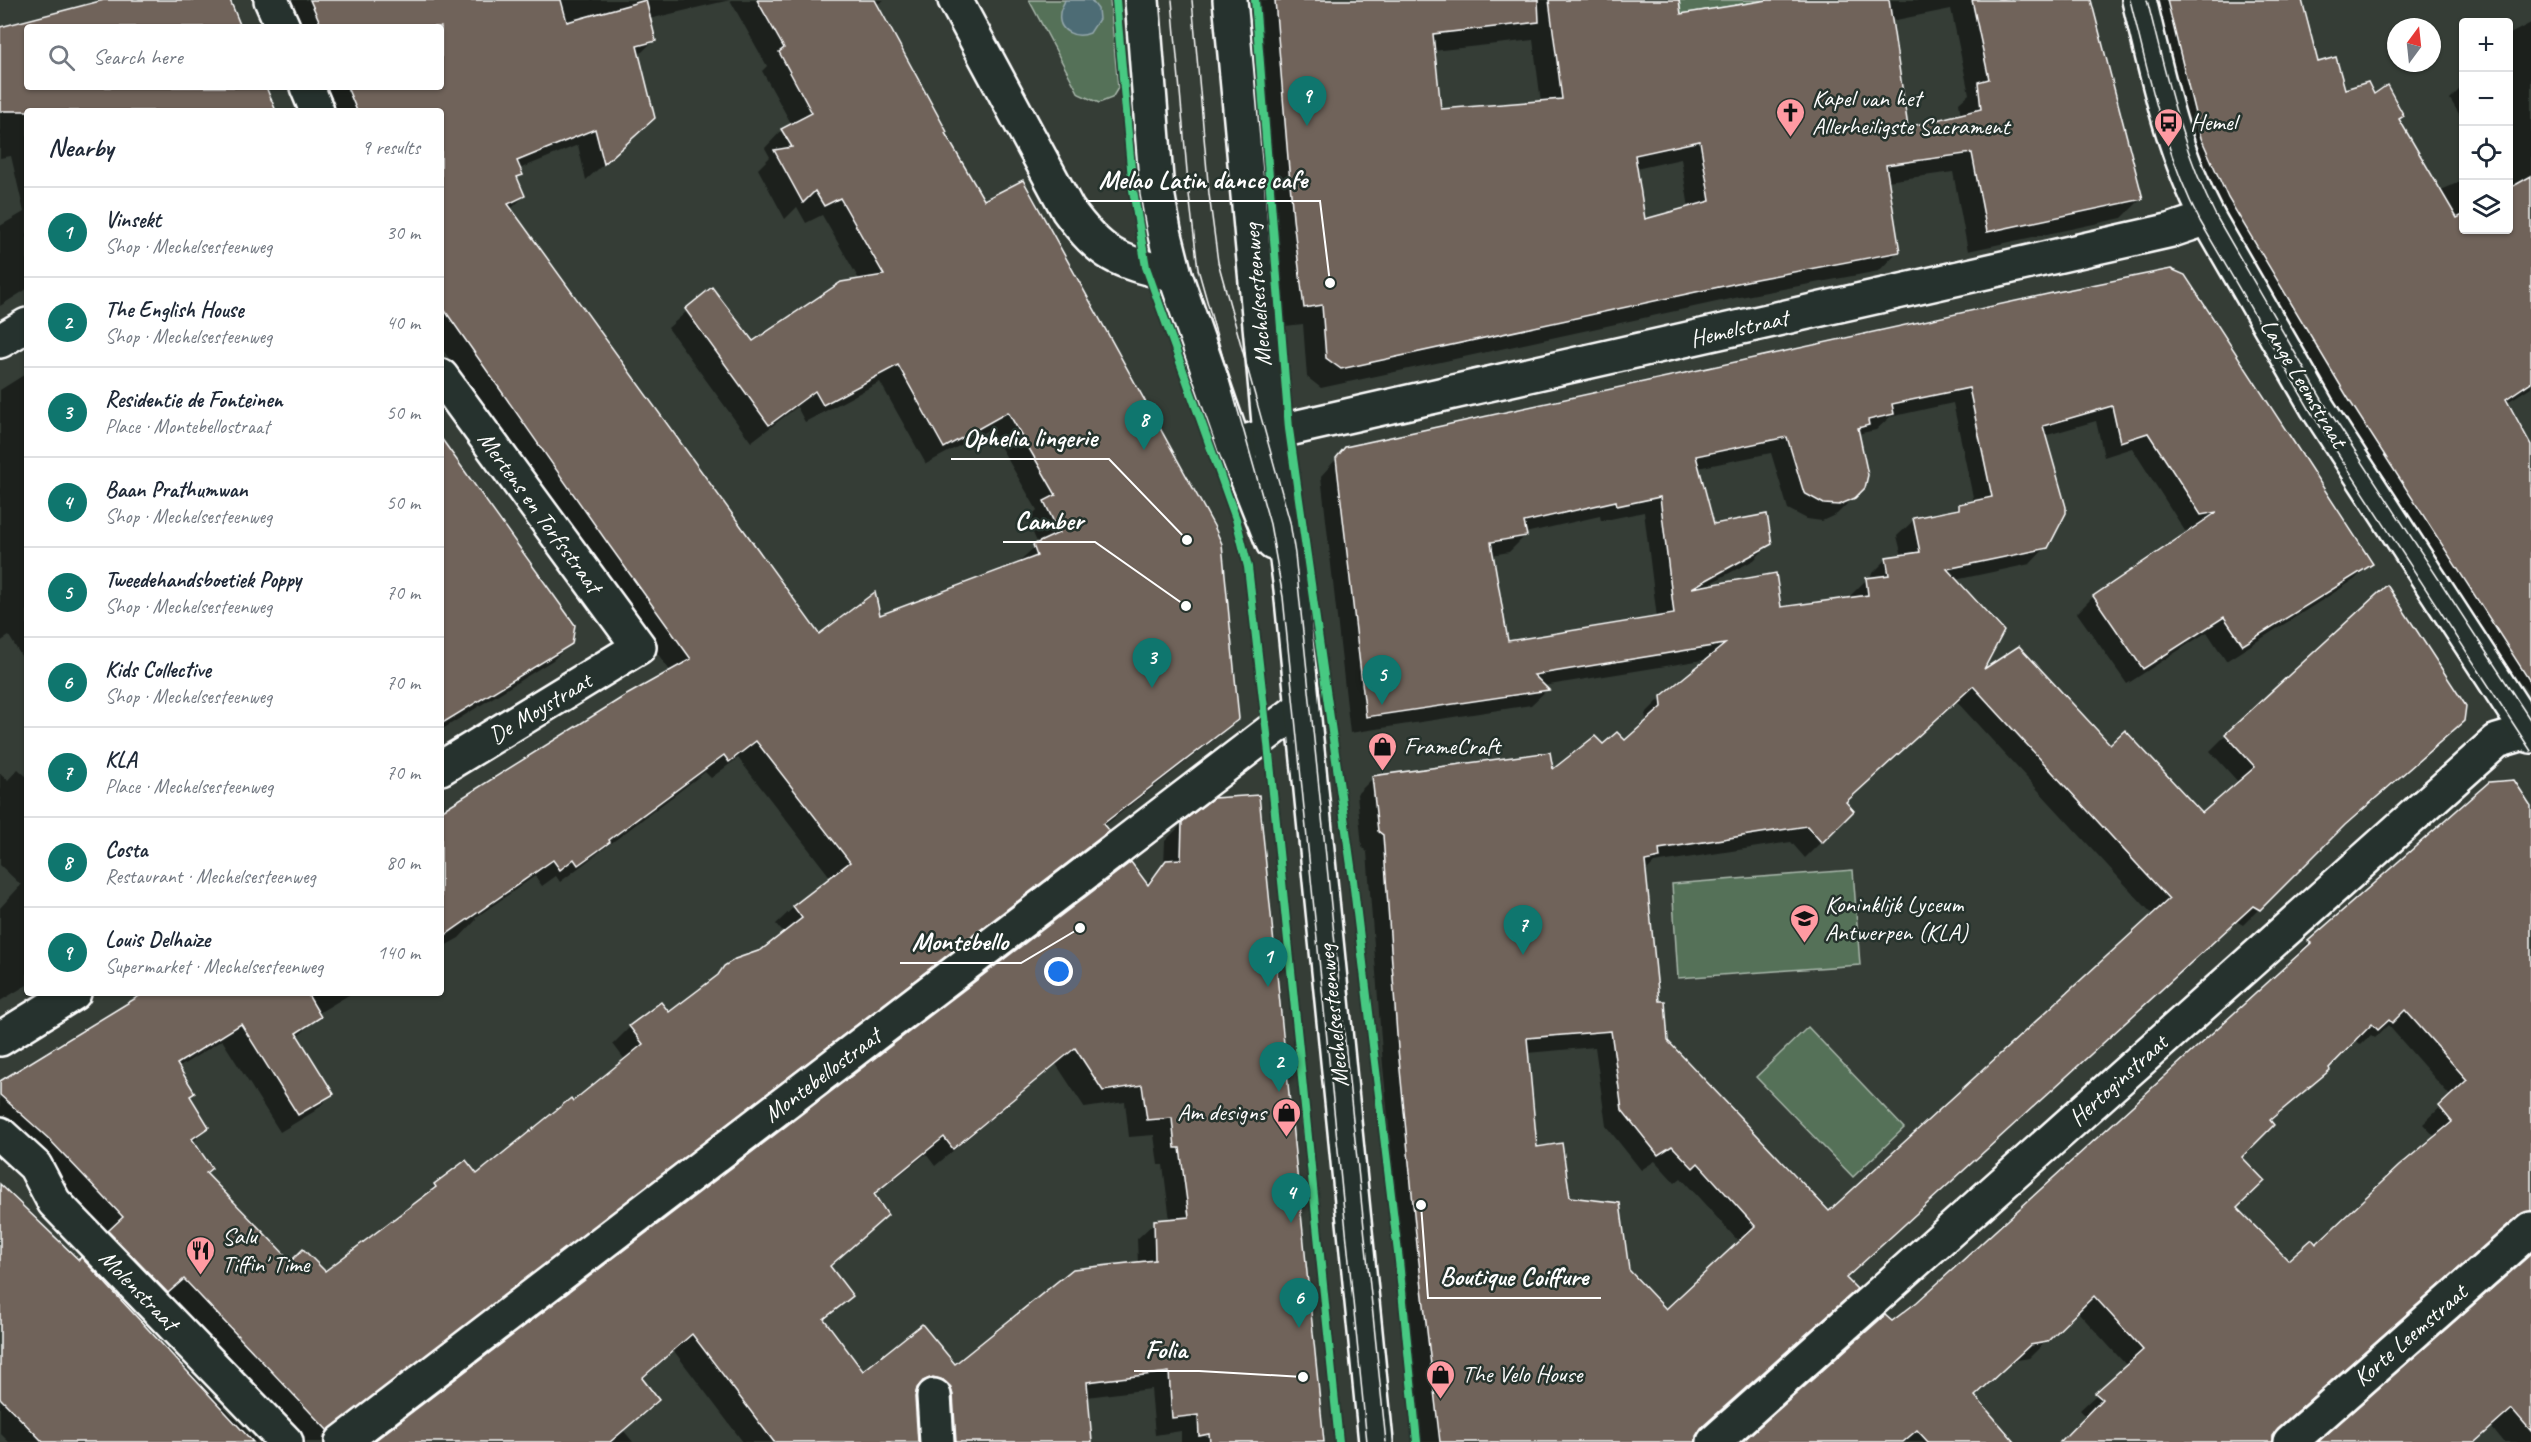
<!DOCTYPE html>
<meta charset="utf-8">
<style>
body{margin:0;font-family:Caveat,sans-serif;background:#f6f6f7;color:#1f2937}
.controls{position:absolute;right:18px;top:18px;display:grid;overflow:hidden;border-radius:6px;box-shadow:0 2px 4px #0004}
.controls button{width:54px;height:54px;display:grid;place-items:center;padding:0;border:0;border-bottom:2px solid #e0e1e3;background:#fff;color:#1f2937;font:30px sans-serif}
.compass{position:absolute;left:2387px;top:18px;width:54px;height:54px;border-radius:50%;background:#fff;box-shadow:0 2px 4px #0004;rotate:15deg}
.you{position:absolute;left:1059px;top:972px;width:21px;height:21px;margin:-15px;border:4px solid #fff;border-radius:50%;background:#1a73e8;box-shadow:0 0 0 9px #1a73e833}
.badge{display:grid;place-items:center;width:39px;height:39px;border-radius:50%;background:#0f766e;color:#fff;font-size:20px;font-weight:700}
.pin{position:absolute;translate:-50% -50px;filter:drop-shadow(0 2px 3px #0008)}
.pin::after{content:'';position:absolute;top:32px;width:21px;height:18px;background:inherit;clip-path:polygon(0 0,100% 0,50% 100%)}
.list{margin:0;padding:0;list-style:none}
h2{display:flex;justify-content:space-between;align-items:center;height:78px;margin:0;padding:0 24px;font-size:26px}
h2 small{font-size:20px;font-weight:400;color:#747a83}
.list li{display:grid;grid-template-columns:39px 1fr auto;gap:18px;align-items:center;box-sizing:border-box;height:90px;padding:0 24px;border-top:2px solid #e0e1e3}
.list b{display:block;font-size:22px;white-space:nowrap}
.list p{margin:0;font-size:20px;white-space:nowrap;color:#747a83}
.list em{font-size:20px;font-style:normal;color:#747a83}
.icon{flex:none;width:33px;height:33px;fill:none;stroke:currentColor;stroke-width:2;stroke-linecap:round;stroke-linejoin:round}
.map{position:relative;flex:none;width:2531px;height:1442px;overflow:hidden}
.search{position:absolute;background:#fff;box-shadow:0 2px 4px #0004;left:24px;top:24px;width:420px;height:66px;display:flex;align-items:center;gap:15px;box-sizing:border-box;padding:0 21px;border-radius:6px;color:#747a83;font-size:22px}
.panel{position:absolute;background:#fff;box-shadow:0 2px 4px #0004;left:24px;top:108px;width:420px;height:888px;border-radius:6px}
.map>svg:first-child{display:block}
.green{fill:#547159;stroke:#aab8ac;stroke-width:1.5}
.water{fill:#4d6c74;stroke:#94a7ac;stroke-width:1.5}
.shadow{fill:#0007;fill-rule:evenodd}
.building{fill:#6f635a;stroke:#fff;stroke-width:1.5;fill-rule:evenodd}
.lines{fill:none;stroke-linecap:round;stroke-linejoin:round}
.street-casing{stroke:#fff;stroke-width:38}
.secondary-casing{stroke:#fff;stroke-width:38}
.street{stroke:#26332d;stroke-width:33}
.secondary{stroke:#26332d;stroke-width:33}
.tram{stroke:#fff;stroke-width:1.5}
.cycleway-casing{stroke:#26332d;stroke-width:11}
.cycleway{stroke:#46c982;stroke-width:8}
.labels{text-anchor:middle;stroke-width:5;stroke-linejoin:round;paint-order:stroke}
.poi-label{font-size:24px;fill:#fff;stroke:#26332d;text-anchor:start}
.street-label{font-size:24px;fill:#fff;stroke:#26332d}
.leader{fill:none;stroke:#fff;stroke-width:2}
.callout-dot{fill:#fff;stroke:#26332d;stroke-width:2}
.callout-label{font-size:26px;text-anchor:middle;font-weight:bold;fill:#fff;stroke:#26332d;stroke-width:5;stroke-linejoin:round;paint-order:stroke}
</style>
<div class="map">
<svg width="2531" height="1442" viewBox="0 0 2531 1442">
<rect width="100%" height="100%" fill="#353d36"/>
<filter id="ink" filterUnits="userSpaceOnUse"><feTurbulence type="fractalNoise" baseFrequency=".0167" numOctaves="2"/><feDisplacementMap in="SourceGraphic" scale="12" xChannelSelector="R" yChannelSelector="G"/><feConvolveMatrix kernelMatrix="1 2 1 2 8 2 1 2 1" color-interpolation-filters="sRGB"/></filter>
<g filter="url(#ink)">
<g class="green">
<path d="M1029 0H1110L1118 88 1112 98 1099 103 1079 94Z"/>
<path d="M1679 0H1768L1681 14Z"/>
<path d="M1853 870 1860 965 1678 978 1672 884Z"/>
<path d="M1808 1027 1904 1128 1853 1177 1756 1077Z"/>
</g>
<path class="water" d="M1065 0H1091L1098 9 1099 19 1090 33C1076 39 1057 32 1060 13 1060 9 1064 4 1065 0Z"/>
<g class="shadow">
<path d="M110 0H228L240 27H27V87H264L274 111H27V289L0 306V226L24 212 11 156 0 158V29Z"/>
<path d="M285 0H884L876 5 944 133 1237 718 1219 736 1103 827 1107 831 1089 849 323 1435 322 1442H278L0 1128V1084L147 993H352L317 1014 319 1017 297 1037 332 1094 315 1111 280 1132 222 1040 178 1068 193 1093 189 1097 208 1127 193 1142 204 1174 291 1263 324 1273 418 1203 435 1185 476 1176 573 1104 625 1060 613 1044 630 1027 668 1014 708 985 725 967 762 951 784 934 776 924 794 907 831 878 738 758 711 778 705 772 560 882 556 876 542 886 535 876 475 918 476 920 459 938 441 948V812L671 672 591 563 441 347V111H333L321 87H441V27H296ZM730 0 767 66 762 71 792 125 782 130 765 148 770 157 758 169 785 219 797 207 806 223 822 215 860 281 753 343 712 289 668 328 751 442 797 407 805 422 880 382 926 464 990 429 1037 510 1027 520 1038 544 1016 564 879 617 818 636 510 210 524 196 516 179 521 174 519 169 578 145 586 180 636 135 638 56 654 40 649 19Z"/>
<path d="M1254 0H1677L1680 16 1778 0H2090L2141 199 2122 218 1968 251 1953 172 1887 181 1898 251 1879 271 1735 298 1321 388 1307 377 1303 324 1285 326 1274 239ZM1951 9 1969 94 1959 103 1961 116 1906 129 1891 21ZM1533 40 1541 102 1440 110 1433 51ZM1681 159 1689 208 1644 221 1636 169Z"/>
<path d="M2147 0H2301L2317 64 2344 91 2373 96 2402 116 2398 121 2439 191 2464 180V230H2508V35L2531 23V387L2506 403 2531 448V695L2514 676 2505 684 2213 215Z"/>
<path d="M2464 85V122L2450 99Z"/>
<path d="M2085 287 2371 564 2354 580 2226 661 2207 632 2127 684 2077 613 2093 597 2195 529 2185 531 2132 448 2104 457 2096 421 2044 436 2046 547 2030 564 1955 580 1980 674 2110 747 2202 815 2239 783 2210 751 2226 735 2446 737 2327 841 2243 925 2236 921 1844 1279 1839 1305 1698 1431 1694 1442H1420L1383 1066 1367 852 1362 847 1357 794 1373 778 1552 772 1603 746 1625 742 1647 723 1645 714 1662 697 1709 659 1543 686 1547 690 1531 705 1350 733 1321 476 1346 448ZM1953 403 1974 502 1959 505 1953 512 1914 520 1897 536 1902 556 1887 559 1871 575V579L1866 580 1850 596V598L1779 608 1705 586 1754 560 1770 543 1713 525 1698 468 1771 453 1788 509 1807 519 1822 521 1837 514 1854 497 1857 434 1876 430 1890 417ZM1644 512 1657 618 1507 643 1492 555 1509 552 1525 536V533L1600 516 1601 521ZM1956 701 2154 916 1829 1213 1667 1042 1657 1002 1645 872 1654 863 1791 842 1805 858 1852 811 1845 802ZM1595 1047 1606 1126 1641 1170 1655 1161 1675 1183 1681 1178 1740 1243 1665 1311 1628 1270 1568 1199 1536 1149 1527 1053Z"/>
<path d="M27 373V663L26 664 9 636 0 642V390Z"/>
<path d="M441 440 571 643 553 660 441 730Z"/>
<path d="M18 769 27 777V985L0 1001V908L21 885 0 865V773L8 780Z"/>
<path d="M2490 783 2531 809V1236L2510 1226 2501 1230 2235 1442H2062L2086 1416 2080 1410 2127 1366 2077 1311 2029 1358 2012 1361 1974 1396 2013 1442H1744L1918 1303 2295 959 2293 958 2309 942ZM2388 1025 2451 1097 2423 1124 2436 1138 2316 1246 2288 1262 2235 1208 2240 1157 2269 1122 2312 1086 2355 1039 2361 1045 2371 1035 2375 1038Z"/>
<path d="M1183 823 1323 1442H1181V1431L1155 1435 1151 1389 1087 1397 1090 1442H938L924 1396 914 1394 917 1442H743L674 1351 641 1380 657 1400 624 1431 633 1442H375L1146 884 1164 864 1165 841ZM1056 1064 1085 1108 1125 1102 1129 1137 1154 1135 1158 1165H1163L1170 1220 1155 1222 1137 1239 1138 1264 955 1366 863 1373 824 1321 851 1295 829 1267 886 1215 873 1196 926 1154 935 1166Z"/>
<path d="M0 1192 79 1262 81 1259 258 1442H9L0 1433Z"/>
<path d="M2531 1256V1442H2503L2492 1428 2476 1442H2323Z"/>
</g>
<g class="building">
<path d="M104 0H230L241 27H27V87H266L276 111H0V27Z"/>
<path d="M310 0H561L567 22 646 0 656 41 637 46 655 118 604 164 595 129 517 161 523 175 517 177 525 196 508 204 819 634 875 592 880 615 1037 556 1033 545 1059 533 1044 501 1056 495 1008 412 944 448 898 365 823 405 815 391 769 425 685 309 712 287 753 341 841 282 884 275 840 198 824 206 815 191 803 203 774 150 792 147 781 129 812 113 779 52 784 48 757 0H875L947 132 945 133 984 200 1023 180 1214 526 1222 544 1239 719 1103 824 1109 831 328 1431 184 1279 168 1293 108 1231 123 1217 49 1139 0 1095V1081L144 993H307L321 1017 296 1033 334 1094 298 1115 241 1024 177 1064 195 1093 190 1096 209 1127 192 1139 212 1168 206 1173 291 1261 303 1249 325 1271 436 1187 434 1184 466 1160 477 1174 571 1098 573 1101 643 1044 629 1026 661 1002 669 1012 718 975 724 966 735 959 761 950 802 918 793 906 850 862 756 741 729 762 724 755 609 840 610 842 578 865 574 859 560 870 553 860 441 938V811L623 697 691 659 609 545 441 305V111H357L347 87H441V27H322Z"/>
<path d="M1275 0H1538L1539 22 1433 34 1441 109 1562 99 1549 0H1679L1681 14 1768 0H1889L1908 127 1981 109 1978 82 1989 79 1972 0H2091L2143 199 1987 232 1972 153 1886 165 1900 252 1756 279 1341 369 1326 358 1322 305 1304 308 1293 219ZM1700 141 1710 201 1645 219 1635 155Z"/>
<path d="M2167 0H2302L2318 62 2336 57 2345 89 2368 82 2374 94 2387 85 2404 116 2399 119 2457 218 2463 215V230H2508V189L2531 176V382L2506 399 2531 445V683L2351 403 2228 198 2201 138Z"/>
<path d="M2171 269 2185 275 2373 564 2243 645 2224 617 2143 669 2093 596 2217 512 2201 515 2148 433 2120 442 2112 406 2043 426 2066 507V513L2048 548 1947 569 2004 631 1984 669 2019 646 2110 744 2125 730 2202 813 2255 767 2225 734 2387 585 2466 706 2464 721 2345 825 2260 910 2253 906 1846 1278 1857 1289 1701 1428 1696 1436V1442H1440L1417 1245 1398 1049 1383 835 1378 831 1372 776 1550 752 1553 769 1595 736 1603 744 1617 732 1625 740 1662 707 1661 696 1725 644 1534 675 1549 690 1366 717 1336 458 1345 447 2057 292ZM1969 388 1992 497 1959 504V509L1913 518 1920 552 1886 557 1889 575 1866 578 1868 595 1781 607 1776 573 1692 588 1772 544 1767 514 1714 524 1696 456 1787 437 1804 493 1824 504 1839 505 1855 498 1865 488 1868 475 1858 428 1869 425 1868 420 1894 414 1892 404ZM1660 497 1674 614 1508 641 1491 542 1527 536 1524 522 1616 501 1617 506ZM1973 686 2169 899 1829 1211 1668 1041 1665 1001H1659L1645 861 1660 858 1659 849 1807 826 1822 843 1854 811 1846 802ZM1611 1031 1622 1110 1658 1155 1672 1146 1693 1168 1698 1163 1755 1226 1666 1309 1629 1270 1620 1203 1570 1197 1562 1143 1537 1147 1527 1038Z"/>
<path d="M441 438 575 625 572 644 441 724Z"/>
<path d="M2514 780 2531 806V1211L2519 1215 2278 1428 2272 1436V1442H2060L2102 1399 2095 1393 2143 1350 2094 1296 2047 1342 2030 1345 1975 1396 2015 1442H1928L1917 1430 1903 1442H1742L1885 1315 1892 1321 1917 1302 2311 943 2308 941 2489 782ZM2405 1010 2467 1080 2439 1106 2452 1122 2399 1166 2316 1244 2312 1239 2288 1260 2237 1208 2265 1181 2242 1157 2274 1125 2270 1120 2330 1070 2329 1068 2372 1024 2378 1030 2389 1020 2392 1023Z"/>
<path d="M1259 795 1324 1442H1210L1209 1434 1199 1436 1198 1415 1172 1418 1169 1372 1087 1382 1092 1442H956L953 1395 950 1386 943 1380 933 1377 923 1381 917 1388 915 1397 918 1442H774L692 1334 642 1378 659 1400 610 1442H373L1131 862 1148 885 1166 860 1181 859 1182 822 1213 798ZM1075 1048 1103 1091 1142 1085 1147 1120 1172 1118 1175 1148H1180L1189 1217 1154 1220 1155 1260 1073 1269 955 1364 922 1324 863 1371 824 1319 853 1296 830 1266 888 1215 874 1194 944 1137 953 1149Z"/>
<path d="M0 1184 79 1260 81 1257 253 1442H43L0 1398Z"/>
<path d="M2531 1254V1431L2512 1409 2475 1442H2318Z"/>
</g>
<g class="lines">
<defs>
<g id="street">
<path d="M271 0 283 27"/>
<path d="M955 0 1068 210C1104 259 1119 261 1175 275"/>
<path d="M307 87 317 111"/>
<path d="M0 341 27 325"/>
<path d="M441 376 639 647 441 768"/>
<path d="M1234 445 1289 429 2172 230 2208 218"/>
<path d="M0 1039 74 993"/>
<path d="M0 1134 35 1166 54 1202 286 1442"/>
<path d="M934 1396 937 1442"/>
<path d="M342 1442 1302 707"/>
<path d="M1714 1442 2497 741 2531 731"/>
<path d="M2290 1442 2531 1229"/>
</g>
<g id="secondary">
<path d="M1142 0 1157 192 1164 231 1175 275 1234 445 1273 543"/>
<path d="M1230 0 1270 434 1291 589 1376 1442"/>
<path d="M2139 0C2157 74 2172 150 2208 218L2317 407 2531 736"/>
</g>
</defs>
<use href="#street" class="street-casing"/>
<use href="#secondary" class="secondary-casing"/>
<use href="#street" class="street"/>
<use href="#secondary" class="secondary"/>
<g class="tram">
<path d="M1172 0 1189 194 1198 269 1270 524 1283 597 1367 1442"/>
<path d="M1192 0 1209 194 1218 262 1290 522 1295 554 1386 1442"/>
<path d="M2130 0C2149 75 2164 152 2200 221L2311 412 2531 751"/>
<path d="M2147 0C2166 74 2181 148 2216 216L2324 403 2531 721"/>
</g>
<defs>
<g id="cycleway">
<path d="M1116 0 1133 190 1146 267 1236 519 1248 567 1267 734 1339 1442"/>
<path d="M1255 0 1289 429 1353 880 1399 1261 1417 1442"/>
</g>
</defs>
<use href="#cycleway" class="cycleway-casing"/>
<use href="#cycleway" class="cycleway"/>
</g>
</g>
<defs>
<symbol id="church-pin" viewBox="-11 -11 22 30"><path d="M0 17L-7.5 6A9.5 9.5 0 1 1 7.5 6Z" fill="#ff9aa2" stroke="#26332d"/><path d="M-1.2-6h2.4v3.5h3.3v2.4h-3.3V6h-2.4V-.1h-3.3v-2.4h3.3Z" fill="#111"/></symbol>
<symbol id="bus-pin" viewBox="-11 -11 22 30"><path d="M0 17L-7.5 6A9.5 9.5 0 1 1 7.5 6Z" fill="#ff9aa2" stroke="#26332d"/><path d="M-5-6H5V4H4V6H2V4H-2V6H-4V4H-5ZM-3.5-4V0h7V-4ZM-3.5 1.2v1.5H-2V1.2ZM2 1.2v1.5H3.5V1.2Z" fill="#111"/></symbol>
<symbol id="shop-pin" viewBox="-11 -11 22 30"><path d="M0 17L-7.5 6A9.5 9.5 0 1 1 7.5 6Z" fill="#ff9aa2" stroke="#26332d"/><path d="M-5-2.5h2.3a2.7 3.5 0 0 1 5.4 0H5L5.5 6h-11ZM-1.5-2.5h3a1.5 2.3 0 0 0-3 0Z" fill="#111"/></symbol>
<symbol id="university-pin" viewBox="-11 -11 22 30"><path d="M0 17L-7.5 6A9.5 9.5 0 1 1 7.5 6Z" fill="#ff9aa2" stroke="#26332d"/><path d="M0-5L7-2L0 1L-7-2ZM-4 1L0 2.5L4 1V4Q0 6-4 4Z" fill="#111"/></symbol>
<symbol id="restaurant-pin" viewBox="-11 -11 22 30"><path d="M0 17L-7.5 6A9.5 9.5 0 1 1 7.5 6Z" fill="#ff9aa2" stroke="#26332d"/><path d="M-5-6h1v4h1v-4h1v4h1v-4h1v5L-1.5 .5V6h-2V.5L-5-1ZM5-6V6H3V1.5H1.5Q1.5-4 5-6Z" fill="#111"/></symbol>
</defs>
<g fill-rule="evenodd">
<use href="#church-pin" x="1774" y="96" width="33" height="45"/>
<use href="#bus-pin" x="2152" y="106" width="33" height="45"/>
<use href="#shop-pin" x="1366" y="730" width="33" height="45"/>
<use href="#university-pin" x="1788" y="902" width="33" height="45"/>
<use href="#shop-pin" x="1270" y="1096" width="33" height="45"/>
<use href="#restaurant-pin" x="184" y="1234" width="33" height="45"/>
<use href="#shop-pin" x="1424" y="1358" width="33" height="45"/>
</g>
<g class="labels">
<g class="poi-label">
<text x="1812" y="106">Kapel van het<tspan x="1812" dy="28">Allerheiligste Sacrament</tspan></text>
<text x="2190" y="130">Hemel</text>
<text x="1404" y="754">FrameCraft</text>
<text x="1825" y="912">Koninklijk Lyceum<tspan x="1825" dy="28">Antwerpen (KLA)</tspan></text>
<text x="1266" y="1120" text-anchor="end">Am designs</text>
<text x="222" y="1244">Salu<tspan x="222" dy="28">Tiffin' Time</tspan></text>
<text x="1462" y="1382">The Velo House</text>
</g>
<g class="street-label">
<text transform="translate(1257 295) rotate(-95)" y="8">Mechelsesteenweg</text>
<text transform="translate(1739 328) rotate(-13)" y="8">Hemelstraat</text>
<text transform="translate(2304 383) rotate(59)" y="8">Lange Leemstraat</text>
<text transform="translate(540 512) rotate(54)" y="8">Mertens en Torfsstraat</text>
<text transform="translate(540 708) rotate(-31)" y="8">De Moystraat</text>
<text transform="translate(1333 1016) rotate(-96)" y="8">Mechelsesteenweg</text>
<text transform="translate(822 1075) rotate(-37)" y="8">Montebellostraat</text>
<text transform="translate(2118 1080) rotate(-42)" y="8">Hertoginstraat</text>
<text transform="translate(139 1290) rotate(46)" y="8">Molenstraat</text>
<text transform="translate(2410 1335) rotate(-41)" y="8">Korte Leemstraat</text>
</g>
</g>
<path class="leader" d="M1330 283L1320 201H1086M1187 540L1109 459H951M1186 606L1095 542H1003M1080 928L1021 963H900M1421 1205L1428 1298H1601M1303 1377L1199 1371H1134"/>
<g class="callout-dot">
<circle cx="1330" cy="283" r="6"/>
<circle cx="1187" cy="540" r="6"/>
<circle cx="1186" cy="606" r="6"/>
<circle cx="1080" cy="928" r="6"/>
<circle cx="1421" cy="1205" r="6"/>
<circle cx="1303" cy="1377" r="6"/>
</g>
<g class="callout-label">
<text x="1203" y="188">Melao Latin dance cafe</text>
<text x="1030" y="446">Ophelia lingerie</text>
<text x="1049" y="529">Camber</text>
<text x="960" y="950">Montebello</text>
<text x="1514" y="1285">Boutique Coiffure</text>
<text x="1166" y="1358">Folia</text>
</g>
</svg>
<div class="controls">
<button>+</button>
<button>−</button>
<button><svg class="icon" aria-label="locate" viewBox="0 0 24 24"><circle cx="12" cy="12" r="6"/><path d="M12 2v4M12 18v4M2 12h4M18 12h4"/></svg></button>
<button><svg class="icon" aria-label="layers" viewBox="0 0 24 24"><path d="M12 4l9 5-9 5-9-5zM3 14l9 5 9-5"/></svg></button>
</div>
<svg class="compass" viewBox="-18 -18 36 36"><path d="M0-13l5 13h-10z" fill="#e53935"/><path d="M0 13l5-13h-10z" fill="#747a83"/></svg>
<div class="you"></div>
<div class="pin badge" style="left:1268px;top:987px">1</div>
<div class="pin badge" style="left:1279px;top:1092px">2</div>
<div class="pin badge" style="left:1152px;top:688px">3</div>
<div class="pin badge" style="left:1291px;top:1223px">4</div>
<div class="pin badge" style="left:1382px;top:705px">5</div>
<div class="pin badge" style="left:1299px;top:1328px">6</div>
<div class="pin badge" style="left:1523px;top:955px">7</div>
<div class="pin badge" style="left:1144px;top:450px">8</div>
<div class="pin badge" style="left:1307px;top:126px">9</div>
<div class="search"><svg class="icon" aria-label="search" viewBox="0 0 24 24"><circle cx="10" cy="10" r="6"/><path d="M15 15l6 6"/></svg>Search here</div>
<section class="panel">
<h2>Nearby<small>9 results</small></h2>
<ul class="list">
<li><span class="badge">1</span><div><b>Vinsekt</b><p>Shop · Mechelsesteenweg</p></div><em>30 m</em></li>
<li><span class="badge">2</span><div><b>The English House</b><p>Shop · Mechelsesteenweg</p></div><em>40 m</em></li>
<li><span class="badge">3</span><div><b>Residentie de Fonteinen</b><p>Place · Montebellostraat</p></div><em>50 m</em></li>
<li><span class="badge">4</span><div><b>Baan Prathumwan</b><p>Shop · Mechelsesteenweg</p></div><em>50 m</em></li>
<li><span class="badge">5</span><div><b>Tweedehandsboetiek Poppy</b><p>Shop · Mechelsesteenweg</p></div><em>70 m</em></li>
<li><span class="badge">6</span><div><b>Kids Collective</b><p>Shop · Mechelsesteenweg</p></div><em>70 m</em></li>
<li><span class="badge">7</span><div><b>KLA</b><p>Place · Mechelsesteenweg</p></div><em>70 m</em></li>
<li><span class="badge">8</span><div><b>Costa</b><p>Restaurant · Mechelsesteenweg</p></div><em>80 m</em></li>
<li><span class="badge">9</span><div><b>Louis Delhaize</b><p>Supermarket · Mechelsesteenweg</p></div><em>140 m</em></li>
</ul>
</section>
</div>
